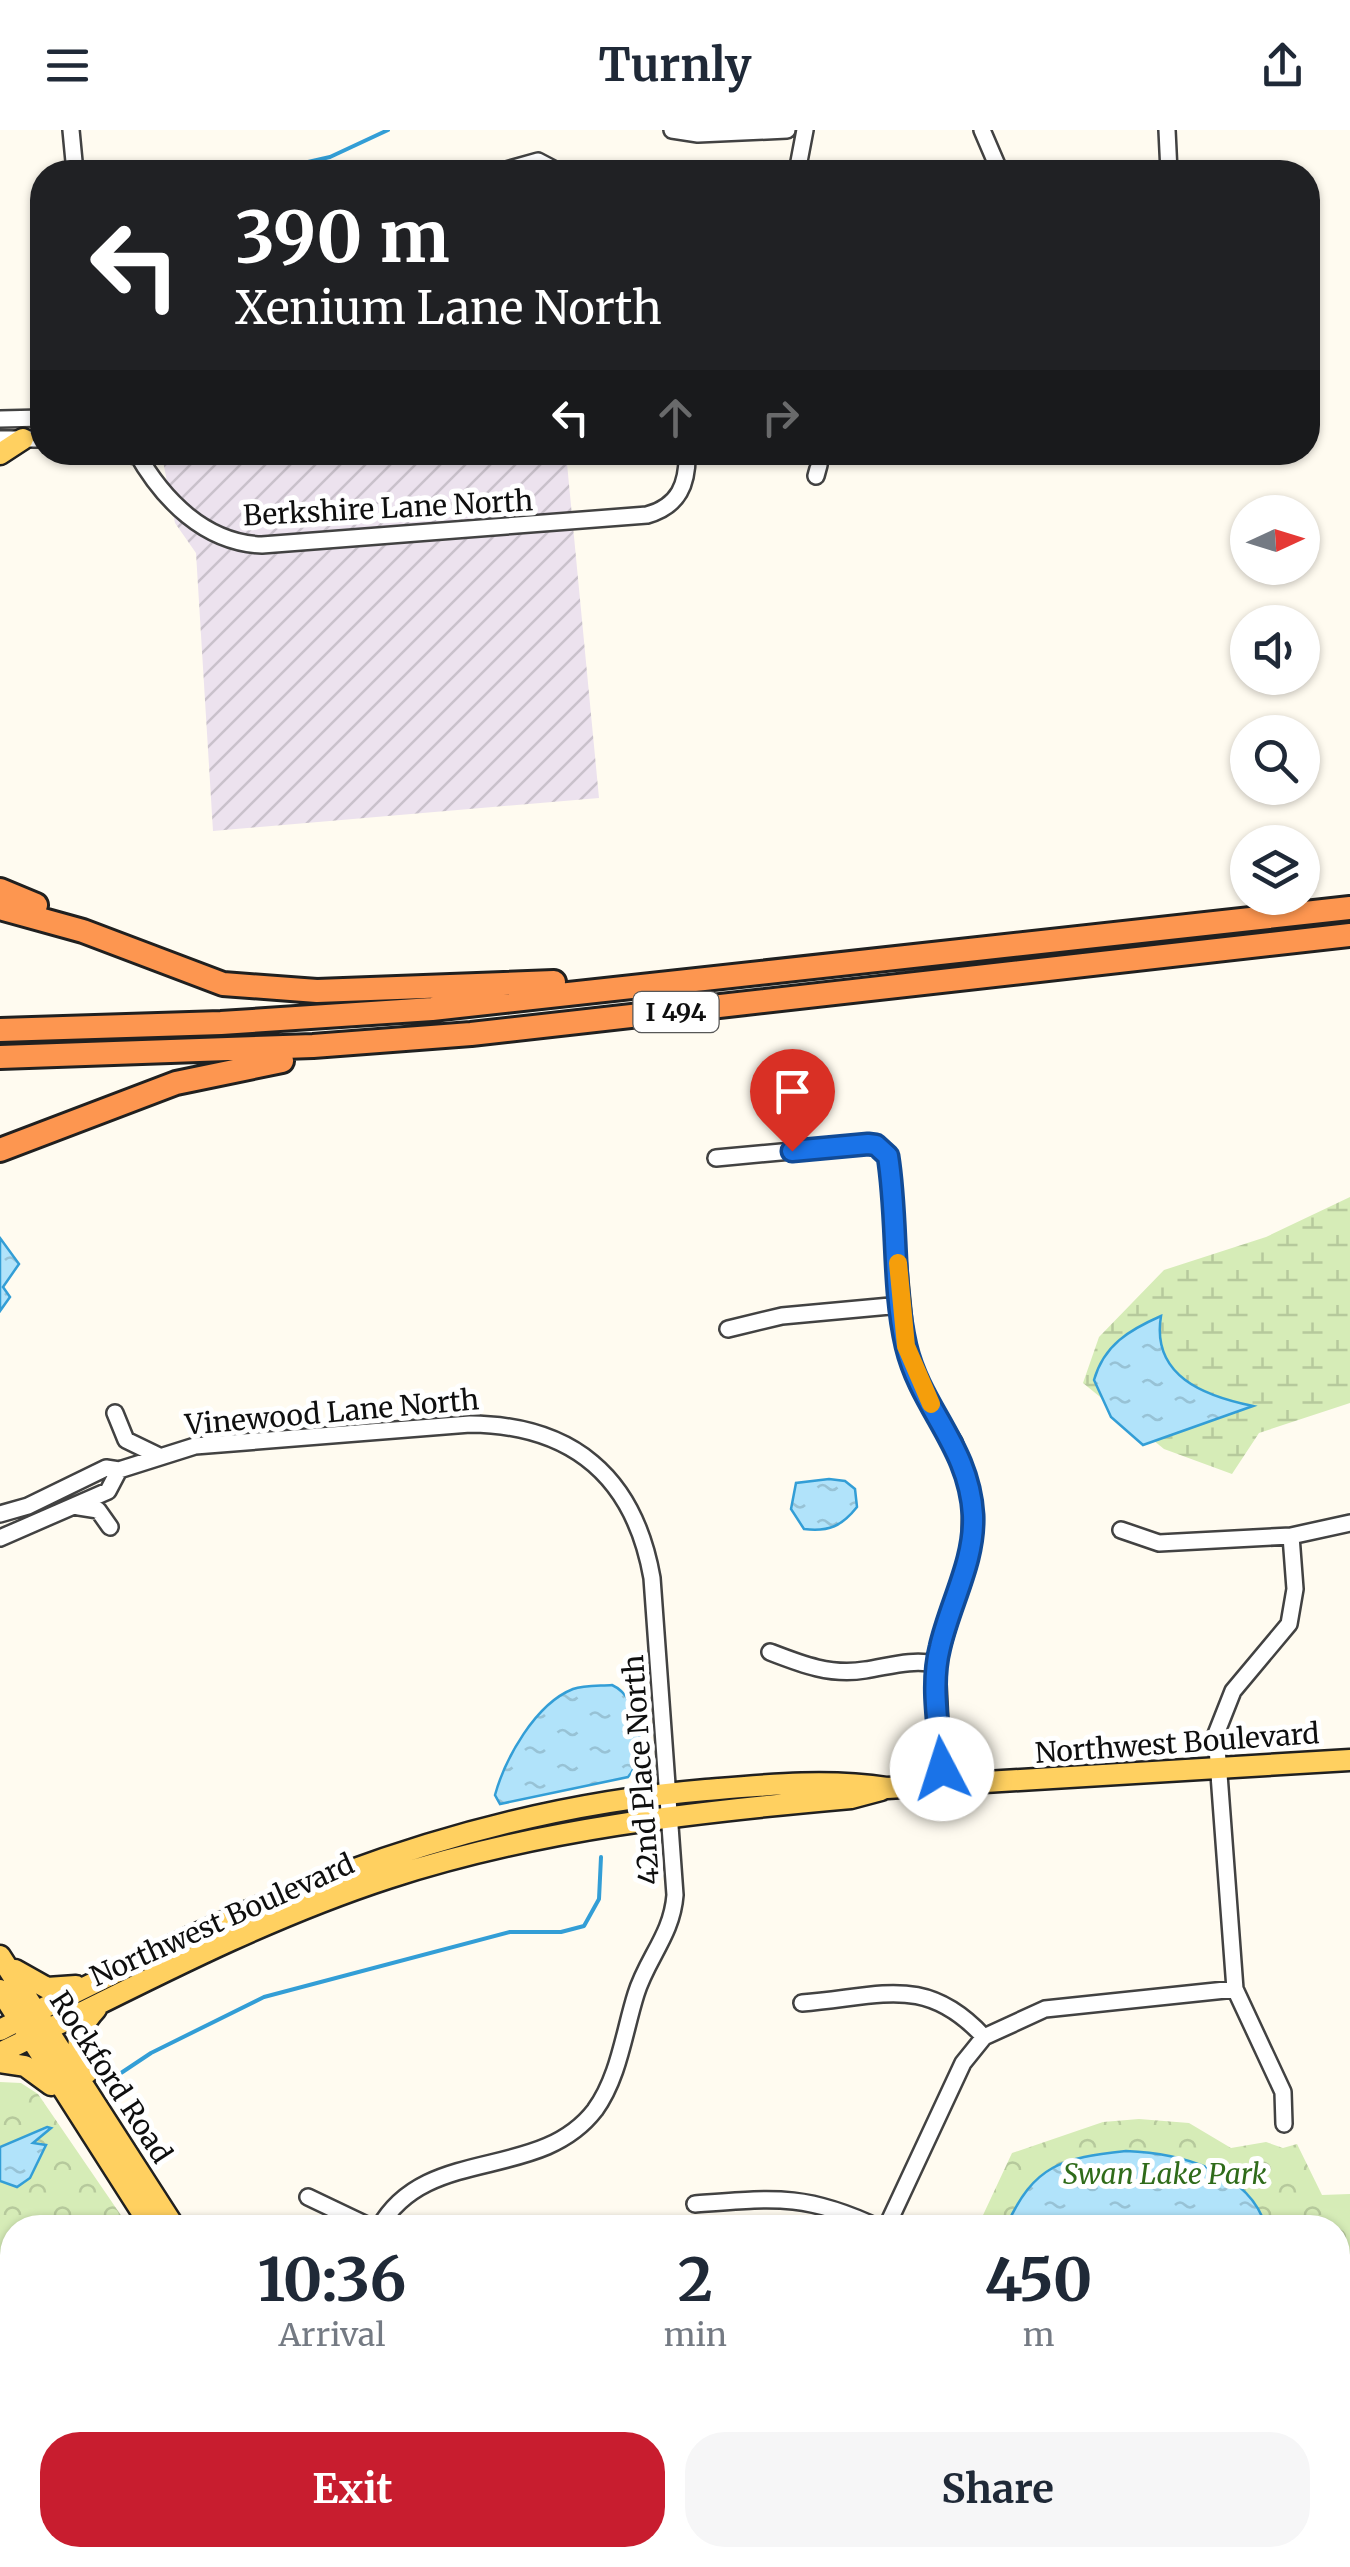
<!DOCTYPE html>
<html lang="en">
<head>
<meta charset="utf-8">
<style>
  :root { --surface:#fff; --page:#f6f6f7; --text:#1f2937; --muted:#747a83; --accent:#c81d2f }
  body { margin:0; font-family:Merriweather,serif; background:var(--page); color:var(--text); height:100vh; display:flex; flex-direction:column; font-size:38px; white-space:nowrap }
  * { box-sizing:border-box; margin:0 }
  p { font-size:32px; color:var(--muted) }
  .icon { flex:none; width:55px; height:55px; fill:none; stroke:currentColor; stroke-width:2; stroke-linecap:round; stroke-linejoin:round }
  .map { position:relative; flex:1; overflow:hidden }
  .drawer { position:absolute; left:0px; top:2085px; width:1350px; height:352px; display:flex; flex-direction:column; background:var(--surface); border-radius:40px 40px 0 0; box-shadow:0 2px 8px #0004 }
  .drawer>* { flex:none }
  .hud { position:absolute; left:30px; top:30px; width:1290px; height:305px; border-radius:40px; box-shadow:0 2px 8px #0004; background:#202124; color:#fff; overflow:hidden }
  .needle { width:65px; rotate:86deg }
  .fabs { position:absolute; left:1230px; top:365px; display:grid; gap:20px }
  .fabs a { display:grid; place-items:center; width:90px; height:90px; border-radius:50%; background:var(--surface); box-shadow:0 2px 8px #0004; font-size:50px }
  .pin { position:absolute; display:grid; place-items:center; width:85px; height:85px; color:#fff; margin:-102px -42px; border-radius:50% 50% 50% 0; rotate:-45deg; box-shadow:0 0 10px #0007 }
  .pin .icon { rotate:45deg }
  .me { position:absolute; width:110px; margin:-55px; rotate:355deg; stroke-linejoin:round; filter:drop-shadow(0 0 8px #0008) }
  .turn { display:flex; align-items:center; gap:35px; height:210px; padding:0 40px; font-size:45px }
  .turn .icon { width:130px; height:130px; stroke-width:2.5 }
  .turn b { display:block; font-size:70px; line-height:85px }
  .lanes { display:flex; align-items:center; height:95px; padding:0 40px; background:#0003; justify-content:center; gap:50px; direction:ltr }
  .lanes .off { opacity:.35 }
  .eta { display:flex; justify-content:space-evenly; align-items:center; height:170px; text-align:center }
  .eta b { font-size:60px; font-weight:700; line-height:70px }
  .button { display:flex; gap:20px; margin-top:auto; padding:20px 40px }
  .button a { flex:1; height:115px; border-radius:40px; background:var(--accent); color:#fff; font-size:40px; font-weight:700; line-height:115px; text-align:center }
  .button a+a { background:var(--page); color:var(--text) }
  header { display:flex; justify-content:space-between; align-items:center; height:130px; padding:0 40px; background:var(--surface); font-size:45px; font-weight:700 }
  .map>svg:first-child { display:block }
</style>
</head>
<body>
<header><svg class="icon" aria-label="menu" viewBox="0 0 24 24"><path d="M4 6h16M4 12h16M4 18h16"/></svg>Turnly<svg class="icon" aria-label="share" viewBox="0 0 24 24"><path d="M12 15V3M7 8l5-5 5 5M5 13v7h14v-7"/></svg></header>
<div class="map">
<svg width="1350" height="2437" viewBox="0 0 1350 2437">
  <defs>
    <pattern id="industrial-furrows" width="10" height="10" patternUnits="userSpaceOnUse" patternTransform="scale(2.5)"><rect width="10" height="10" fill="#ece2ee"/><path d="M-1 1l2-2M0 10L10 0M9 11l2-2" fill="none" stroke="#c9c1cb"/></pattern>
    <pattern id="wetland-marsh" width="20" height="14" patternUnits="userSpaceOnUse" patternTransform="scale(2.5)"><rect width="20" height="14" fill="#d6ecb7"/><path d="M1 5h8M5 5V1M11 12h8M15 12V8" fill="none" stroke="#b6c99c"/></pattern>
    <pattern id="park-crowns" width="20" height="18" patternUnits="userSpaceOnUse" patternTransform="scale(2.5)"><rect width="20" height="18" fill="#d6ecb7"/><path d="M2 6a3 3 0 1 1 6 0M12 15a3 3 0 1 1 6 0" fill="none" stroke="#b6c99c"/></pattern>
    <pattern id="water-ripples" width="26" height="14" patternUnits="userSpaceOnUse" patternTransform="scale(2.5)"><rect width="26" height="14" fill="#b1e3fa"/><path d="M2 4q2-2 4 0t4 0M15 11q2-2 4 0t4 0" fill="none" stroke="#97c2d5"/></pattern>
  </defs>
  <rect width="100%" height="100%" fill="#fffbf0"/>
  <path fill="url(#industrial-furrows)" d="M156 323H566L599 668 213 701 196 423 175 393 163 331Z"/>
  <path fill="url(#wetland-marsh)" d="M1350 1067V1273L1259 1303 1232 1344 1164 1319 1083 1253 1099 1207 1164 1140 1266 1107Z"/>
  <path fill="url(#park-crowns)" d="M0 1952 21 1953 38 1964 129 2097 12 2098V2425H340L348 2437H0Z
    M1139 1989 1189 1993 1231 2018 1266 2012 1283 2018 1297 2014 1322 2065 1350 2064V2414L1338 2415V2098H977L1012 2023 1103 1992Z"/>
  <path fill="url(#water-ripples)" stroke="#339ed6" stroke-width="2.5" d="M0 1108 19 1134 3 1157 10 1167 0 1181Z
    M1161 1186C1151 1246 1204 1266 1253 1276L1143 1315 1111 1287 1094 1250C1104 1215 1129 1200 1161 1186Z
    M829 1349 845 1351 855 1359 857 1377C842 1396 829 1402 804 1399L791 1379 796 1353Z
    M612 1555C641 1568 648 1624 628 1647L500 1674 495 1665C505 1629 535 1574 573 1559 584 1555 600 1556 612 1555Z
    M47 1997 51 1998 33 2013 46 2015 30 2048 17 2057 0 2051V2017Z
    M1126 2021C1178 2023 1249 2040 1266 2097H1006C1034 2034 1062 2028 1126 2021Z
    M12 2287V2339L0 2342V2292Z"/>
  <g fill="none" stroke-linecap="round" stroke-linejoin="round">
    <path stroke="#339ed6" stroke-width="4" d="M264 42 330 27 388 0
      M121 1943 151 1923 264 1867 510 1802H561L584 1796 599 1769 601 1727"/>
    <g stroke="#424242" stroke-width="20">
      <path id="minor" d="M71 0 75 42
        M672 0 698 4 787 0
        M982 0 1000 42
        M1167 0 1169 42
        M499 42 538 31 559 42
        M797 42 805 0
        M0 289 42 288
        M0 309H42
        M112 322 138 326
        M136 322C163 370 205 413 262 415L647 385C679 376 688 354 687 322
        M815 322 819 335 816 346
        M716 1028 868 1014 876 1015 888 1026 906 1216 925 1266 954 1312 971 1363 970 1418 937 1534 943 1655
        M728 1199 782 1186 901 1175
        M115 1283 126 1310 157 1325
        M79 1377 98 1380 110 1397
        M0 1384 28 1376 106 1338 119 1340 195 1316 470 1294C572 1295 634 1346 652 1448L675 1765C672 1805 647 1828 636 1864 624 1902 619 1947 595 1980 539 2053 426 2014 379 2098
        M1121 1400 1159 1413 1291 1406 1350 1393
        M0 1408 108 1361 119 1340
        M770 1522C801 1534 831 1546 865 1540 891 1536 910 1529 937 1534
        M802 1873C880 1867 925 1843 984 1907L1045 1879 1235 1859
        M1284 1994 1283 1962 1235 1859 1216 1604 1233 1561 1289 1494 1295 1459 1291 1406
        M308 2067 373 2098
        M695 2074C773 2068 806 2063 879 2098
        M886 2098 963 1933 984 1907
        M526 2425 532 2437
        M938 2425 970 2437"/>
    </g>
    <g stroke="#202020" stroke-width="25">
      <path id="major" d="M0 324 23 309
        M0 1826 175 2098
        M15 1840 47 1858 76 1856
        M0 1860 152 2098
        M0 1900C232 1782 442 1682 706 1660 766 1655 828 1649 887 1658L1350 1630
        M0 1923C127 1861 253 1792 388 1748 539 1699 693 1682 851 1668L881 1660
        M0 1932 25 1936 51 1955
        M88 1942C73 1916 76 1901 96 1879
        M367 2425 375 2437
        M393 2425 401 2437"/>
    </g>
    <g stroke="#202020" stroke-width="28">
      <path id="highway" d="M0 760 36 775
        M0 778 83 801 223 854 317 861 554 852
        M0 900 221 893 432 879 1350 778
        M0 927 313 916 471 904 1350 805
        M0 1020 176 953 282 931"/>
    </g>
    <use href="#minor" stroke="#fff" stroke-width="15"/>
    <use href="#major" stroke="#ffd060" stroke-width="20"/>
    <use href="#highway" stroke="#fd9650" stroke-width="22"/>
  </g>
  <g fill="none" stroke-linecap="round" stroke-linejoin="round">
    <g stroke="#114b97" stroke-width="25">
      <path id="route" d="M792 1021 868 1014 876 1015 888 1026C898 1089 892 1155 906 1216 921 1279 969 1316 973 1385 975 1431 950 1473 940 1517 930 1556 939 1599 942 1639"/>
    </g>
    <use href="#route" stroke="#1a73e8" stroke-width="18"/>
    <path stroke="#f59e0b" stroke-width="18" d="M898 1133 906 1216 931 1274"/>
  </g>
  <g text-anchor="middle" stroke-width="10" stroke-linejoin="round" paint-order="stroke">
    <rect fill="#fff" stroke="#575757" stroke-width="2.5" x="633.5" y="862" width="85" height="40" rx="8"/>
    <g font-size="25" font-weight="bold" fill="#0f0f0f">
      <text x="676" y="891">I 494</text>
    </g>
    <g font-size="28" fill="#0f0f0f" stroke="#fff">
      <text transform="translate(388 378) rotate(-3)" y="10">Berkshire Lane North</text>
      <text transform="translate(332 1282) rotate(-5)" y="10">Vinewood Lane North</text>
      <text transform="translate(1177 1613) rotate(-4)" y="10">Northwest Boulevard</text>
      <text transform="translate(641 1640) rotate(-94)" y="10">42nd Place North</text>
      <text transform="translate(222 1790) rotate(-24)" y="10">Northwest Boulevard</text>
      <text transform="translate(111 1947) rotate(57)" y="10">Rockford Road</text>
    </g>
    <g font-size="28" font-style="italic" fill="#2f6b1a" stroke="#fff">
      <text x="1165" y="2054">Swan Lake Park</text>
    </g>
  </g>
</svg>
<div class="fabs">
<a><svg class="needle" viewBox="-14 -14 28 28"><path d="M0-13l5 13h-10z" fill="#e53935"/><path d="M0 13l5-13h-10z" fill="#747a83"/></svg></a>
<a><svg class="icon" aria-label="sound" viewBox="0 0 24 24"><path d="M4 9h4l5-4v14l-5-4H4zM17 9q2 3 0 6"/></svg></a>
<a><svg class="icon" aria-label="search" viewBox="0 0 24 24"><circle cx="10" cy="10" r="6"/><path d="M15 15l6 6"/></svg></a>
<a><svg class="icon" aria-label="layers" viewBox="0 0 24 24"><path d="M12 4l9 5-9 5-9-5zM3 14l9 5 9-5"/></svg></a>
</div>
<div class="pin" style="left:792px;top:1021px;background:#d93025"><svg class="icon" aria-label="arrive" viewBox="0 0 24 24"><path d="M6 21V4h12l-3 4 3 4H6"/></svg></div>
<svg class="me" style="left:942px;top:1639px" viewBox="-20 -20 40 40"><circle r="19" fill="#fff"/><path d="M0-13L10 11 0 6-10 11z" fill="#1a73e8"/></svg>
<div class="hud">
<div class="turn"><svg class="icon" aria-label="left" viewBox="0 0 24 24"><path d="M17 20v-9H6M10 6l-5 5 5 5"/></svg><div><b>390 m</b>Xenium Lane North</div></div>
<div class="lanes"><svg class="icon" aria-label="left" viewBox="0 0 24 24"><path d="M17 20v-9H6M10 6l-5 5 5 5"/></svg><svg class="icon off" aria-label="ahead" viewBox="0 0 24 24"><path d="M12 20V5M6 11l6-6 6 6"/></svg><svg class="icon off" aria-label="right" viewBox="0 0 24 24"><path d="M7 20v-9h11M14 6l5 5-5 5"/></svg></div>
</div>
<section class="drawer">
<div class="eta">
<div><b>10:36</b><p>Arrival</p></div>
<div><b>2</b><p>min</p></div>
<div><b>450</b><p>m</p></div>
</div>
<div class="button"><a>Exit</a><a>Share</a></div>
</section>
</div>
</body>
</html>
